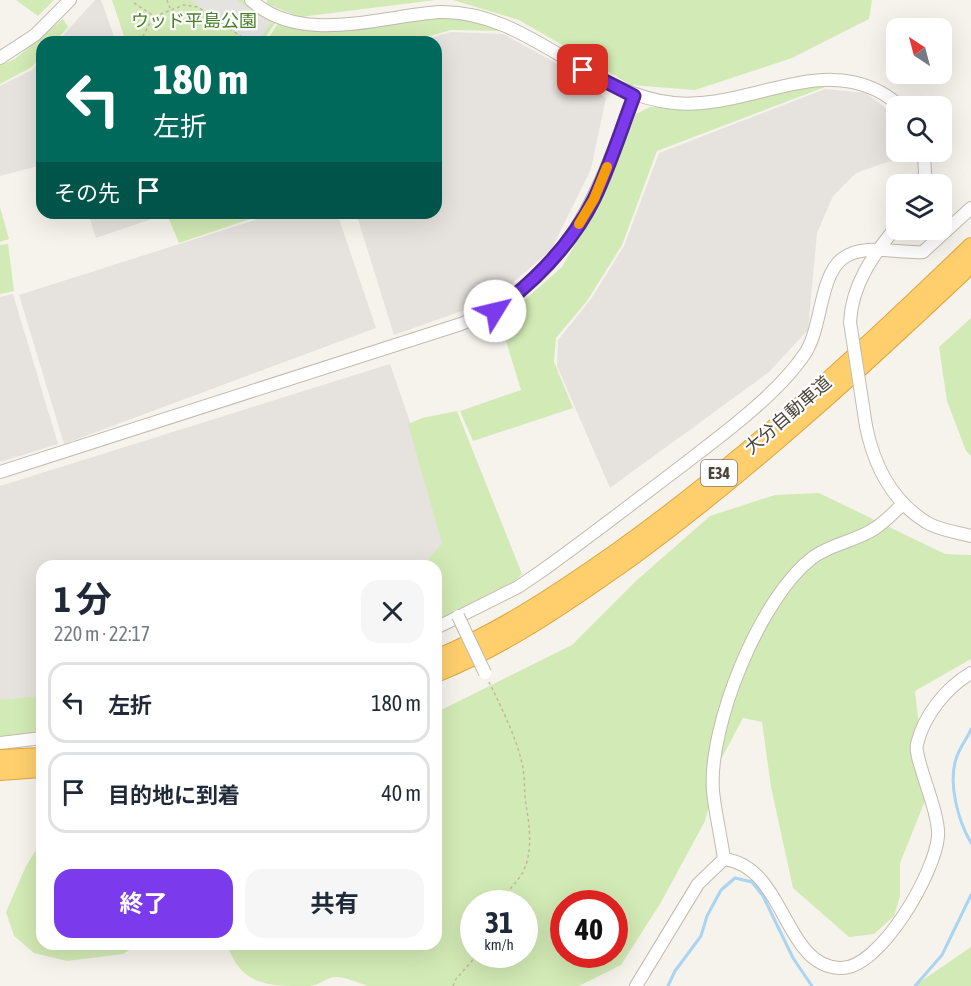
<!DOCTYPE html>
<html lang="ja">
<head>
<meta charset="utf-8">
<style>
  :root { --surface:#fff; --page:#f6f6f7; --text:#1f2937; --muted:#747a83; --line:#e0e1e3; --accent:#7c3aed }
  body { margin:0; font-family:"Asap Condensed","Noto Sans JP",sans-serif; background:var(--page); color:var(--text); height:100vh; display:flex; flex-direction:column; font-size:22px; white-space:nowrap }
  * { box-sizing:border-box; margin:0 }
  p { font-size:20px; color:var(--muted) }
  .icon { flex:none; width:33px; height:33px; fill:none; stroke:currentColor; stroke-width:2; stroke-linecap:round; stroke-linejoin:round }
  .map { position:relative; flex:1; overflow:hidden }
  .side { position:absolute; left:36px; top:560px; width:406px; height:390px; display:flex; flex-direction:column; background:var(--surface); border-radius:18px; box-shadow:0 6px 24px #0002 }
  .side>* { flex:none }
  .top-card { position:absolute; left:36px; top:36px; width:406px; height:183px; border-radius:18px; box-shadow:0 6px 24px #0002; background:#00695c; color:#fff; overflow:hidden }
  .needle { width:39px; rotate:324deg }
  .tools { position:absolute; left:886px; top:18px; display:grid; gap:12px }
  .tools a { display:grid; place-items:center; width:66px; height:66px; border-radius:12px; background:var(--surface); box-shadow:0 6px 24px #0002; font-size:30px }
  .speed { position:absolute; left:460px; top:890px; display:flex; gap:12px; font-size:30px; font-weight:700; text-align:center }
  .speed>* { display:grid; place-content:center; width:78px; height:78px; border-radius:50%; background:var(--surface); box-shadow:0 6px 24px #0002; line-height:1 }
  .speed small { font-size:15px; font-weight:400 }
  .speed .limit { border:9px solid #d22; background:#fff; color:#111 }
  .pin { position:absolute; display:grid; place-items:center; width:51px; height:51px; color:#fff; margin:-26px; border-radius:12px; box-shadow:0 3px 9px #0006 }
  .me { position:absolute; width:66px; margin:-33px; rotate:54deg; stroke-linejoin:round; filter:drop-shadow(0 0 4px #0008) }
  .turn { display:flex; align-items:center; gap:21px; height:126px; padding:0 18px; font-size:27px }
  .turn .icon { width:78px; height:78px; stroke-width:2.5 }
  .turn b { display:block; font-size:42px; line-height:51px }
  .then { display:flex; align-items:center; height:57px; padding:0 18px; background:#0003; gap:12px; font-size:22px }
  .round { display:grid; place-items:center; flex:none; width:63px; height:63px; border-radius:18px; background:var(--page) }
  .headline { display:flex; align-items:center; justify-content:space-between; height:102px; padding:0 18px }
  h1 { font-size:36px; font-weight:700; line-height:45px }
  .primary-button { display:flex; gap:12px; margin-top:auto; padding:12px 18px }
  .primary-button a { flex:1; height:69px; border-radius:18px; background:var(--accent); color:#fff; font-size:24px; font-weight:700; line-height:69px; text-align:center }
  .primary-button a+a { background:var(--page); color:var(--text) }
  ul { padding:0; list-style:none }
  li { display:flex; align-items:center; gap:18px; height:81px; margin:0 12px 9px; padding:0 6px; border:3px solid var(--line); border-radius:18px }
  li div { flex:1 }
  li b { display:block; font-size:22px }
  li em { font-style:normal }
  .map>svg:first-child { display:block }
</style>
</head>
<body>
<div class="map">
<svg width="971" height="986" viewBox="0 0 971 986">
  <rect width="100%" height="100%" fill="#f6f3ec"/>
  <path fill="#e6e2dd" d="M95 0H101L116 42H57Z
    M451 32 503 34 549 59 606 98 591 169 551 250 493 300 394 335 356 213H436V42H415Z
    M42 58V165L0 176V86L32 70Z
    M825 89 866 93 894 114 897 117V152H911L910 154 856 173 833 196 817 233 808 330 769 372 610 488 557 366 558 340 591 299 624 246 659 153Z
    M88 213H169L96 238Z
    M277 213H337L376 328 64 444 19 295Z
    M13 294 58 444 0 462V297Z
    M390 364 456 555 436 566H42V703L0 708V486Z"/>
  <path fill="#d2eab5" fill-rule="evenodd" d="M16 0H54L38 16Z
    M112 0H249L276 22 262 42H126Z
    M267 0H435L300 17 267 4Z
    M453 0H872L869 19 792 58 695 90 631 85 519 20Z
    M452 14 504 31 451 30 409 42H266L280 20 304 27Z
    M63 19 68 27 55 42H42V56L32 67 0 84V65L15 59Z
    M822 85 825 87 657 151 622 245 587 301 556 338 554 362 573 408 473 441 460 411 521 390 499 318 520 304 562 267 596 208 636 114 650 107 683 108 744 101Z
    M0 207 9 239 0 242Z
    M187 213H268L179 243 169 219Z
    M8 244 14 291 0 294V245Z
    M971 318V456L966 451 947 401 939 347Z
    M457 411 522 574 515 581 437 624 436 566 424 565 442 543 408 424 422 418Z
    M819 493 945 554 971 555V659L915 691 927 796 900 863V896L894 916 874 934 849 937 793 888 771 787 762 722 743 718 720 761 705 821 660 904 621 965 579 986H368C358 983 346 977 336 977 328 977 319 985 310 986 267 986 241 986 227 944H436L437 712 572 645 637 580 710 516 775 495ZM474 903H525V954H474ZM564 903H615V954H564Z
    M42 696V734L0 737V700Z
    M42 840V944H139L123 954 67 961 34 953 14 936 6 912 26 866Z
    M971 947V986H914Z"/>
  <path fill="#e5e3e0" d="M190 0H237L271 23 258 42H251Z"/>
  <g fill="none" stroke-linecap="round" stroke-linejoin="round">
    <path stroke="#a9d4f2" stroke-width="3" d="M971 729C967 739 959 748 956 759 948 784 958 820 971 843
      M668 986 675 971 701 936 707 916 721 890 735 878 752 882 763 896 793 958 812 986
      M915 986 942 955 971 895"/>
    <g stroke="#c2bbae" stroke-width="14">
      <path id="minor" d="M251 0C301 46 380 16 440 12 527 10 589 95 674 103 751 111 832 45 900 106
        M0 58 35 35 70 0
        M920 184 925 175 924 152
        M850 322C852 284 873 255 897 226
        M866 426C874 466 891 500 926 522 938 530 957 532 971 536
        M0 472 461 324C568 283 597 195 634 96
        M436 628 518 587 543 570C589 537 634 502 679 468 719 437 775 397 804 355 822 330 819 277 842 259 863 242 899 254 923 252L971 208
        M0 743 42 738
        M724 859C721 836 715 813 713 791 708 726 760 598 812 558 830 544 856 541 874 529 884 523 893 513 902 505
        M636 986 698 884 724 859C786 867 783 966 840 968 880 970 936 871 938 836 940 812 913 757 917 744 924 715 946 688 971 673"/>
    </g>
    <g stroke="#e0a43c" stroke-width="18">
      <path id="highway" d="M436 658C501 631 559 592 616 552 744 461 858 355 971 246
        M436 674C507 645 569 602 631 558 752 469 862 368 971 265
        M0 758 42 756
        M0 772 42 769"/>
    </g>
    <path stroke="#c4b79f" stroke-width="1.5" stroke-dasharray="3 3" stroke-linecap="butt" d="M167 0 170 8
      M134 3 154 16
      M140 42 153 17 184 5 198 7 249 42
      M489 682C502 709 517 738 523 768 525 780 524 793 526 805 529 822 532 844 527 861 522 882 507 887 501 903
      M453 986 456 979 478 954"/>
    <use href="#minor" stroke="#fff" stroke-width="12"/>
    <use href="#highway" stroke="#ffcf6e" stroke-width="16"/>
    <g stroke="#c2bbae" stroke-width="14" stroke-linecap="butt">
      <path id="minor-bridge" d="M850 322 866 426
        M458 616 485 673"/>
    </g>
    <use href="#minor-bridge" stroke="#fff" stroke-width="12"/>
  </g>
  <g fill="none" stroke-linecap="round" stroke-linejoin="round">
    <g stroke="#51269a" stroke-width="15">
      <path id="route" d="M495 311C535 281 572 244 594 199 610 166 621 130 634 96L583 70"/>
    </g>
    <use href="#route" stroke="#7c3aed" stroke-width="10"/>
    <path stroke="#f59e0b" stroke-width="10" d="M579 224 594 199 607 167"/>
  </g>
  <g text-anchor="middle" stroke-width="4.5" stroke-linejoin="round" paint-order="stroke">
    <rect fill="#fff" stroke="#817c74" stroke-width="1.5" x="701" y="460" width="36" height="26" rx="4.5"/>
    <g font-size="16" font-weight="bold" fill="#4b4439">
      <text x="719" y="479">E34</text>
    </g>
    <g font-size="18" fill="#4a7f2a" stroke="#fff">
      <text x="194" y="27">ウッド平島公園</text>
    </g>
    <g font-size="18" fill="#4b4439" stroke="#fff">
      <text transform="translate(788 415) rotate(-41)" y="6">大分自動車道</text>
    </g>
  </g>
</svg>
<div class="tools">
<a><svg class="needle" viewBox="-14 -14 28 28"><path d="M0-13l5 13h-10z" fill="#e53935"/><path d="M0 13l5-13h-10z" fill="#747a83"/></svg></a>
<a><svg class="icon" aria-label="search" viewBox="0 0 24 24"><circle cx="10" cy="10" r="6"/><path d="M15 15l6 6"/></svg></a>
<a><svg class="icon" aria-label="layers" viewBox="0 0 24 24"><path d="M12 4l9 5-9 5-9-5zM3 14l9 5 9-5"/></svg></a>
</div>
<div class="speed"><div>31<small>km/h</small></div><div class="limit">40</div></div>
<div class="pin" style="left:583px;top:70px;background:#d93025"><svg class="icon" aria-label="arrive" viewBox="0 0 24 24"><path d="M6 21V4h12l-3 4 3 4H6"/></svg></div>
<svg class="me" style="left:495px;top:311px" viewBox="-20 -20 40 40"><circle r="19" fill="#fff"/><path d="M0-13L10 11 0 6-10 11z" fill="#7c3aed"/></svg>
<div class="top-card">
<div class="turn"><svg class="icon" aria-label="left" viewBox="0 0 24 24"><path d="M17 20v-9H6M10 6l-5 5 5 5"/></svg><div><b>180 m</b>左折</div></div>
<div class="then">その先<svg class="icon" aria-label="arrive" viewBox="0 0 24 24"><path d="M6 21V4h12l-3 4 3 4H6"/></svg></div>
</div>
<section class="side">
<div class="headline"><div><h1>1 分</h1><p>220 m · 22:17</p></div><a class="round"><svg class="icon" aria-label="close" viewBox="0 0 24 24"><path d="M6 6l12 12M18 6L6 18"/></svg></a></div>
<ul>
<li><svg class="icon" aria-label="left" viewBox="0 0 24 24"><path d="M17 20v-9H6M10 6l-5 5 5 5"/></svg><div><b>左折</b></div><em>180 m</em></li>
<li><svg class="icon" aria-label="arrive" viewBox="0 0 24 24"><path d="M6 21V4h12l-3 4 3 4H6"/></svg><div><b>目的地に到着</b></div><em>40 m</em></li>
</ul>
<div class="primary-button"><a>終了</a><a>共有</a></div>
</section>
</div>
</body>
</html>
